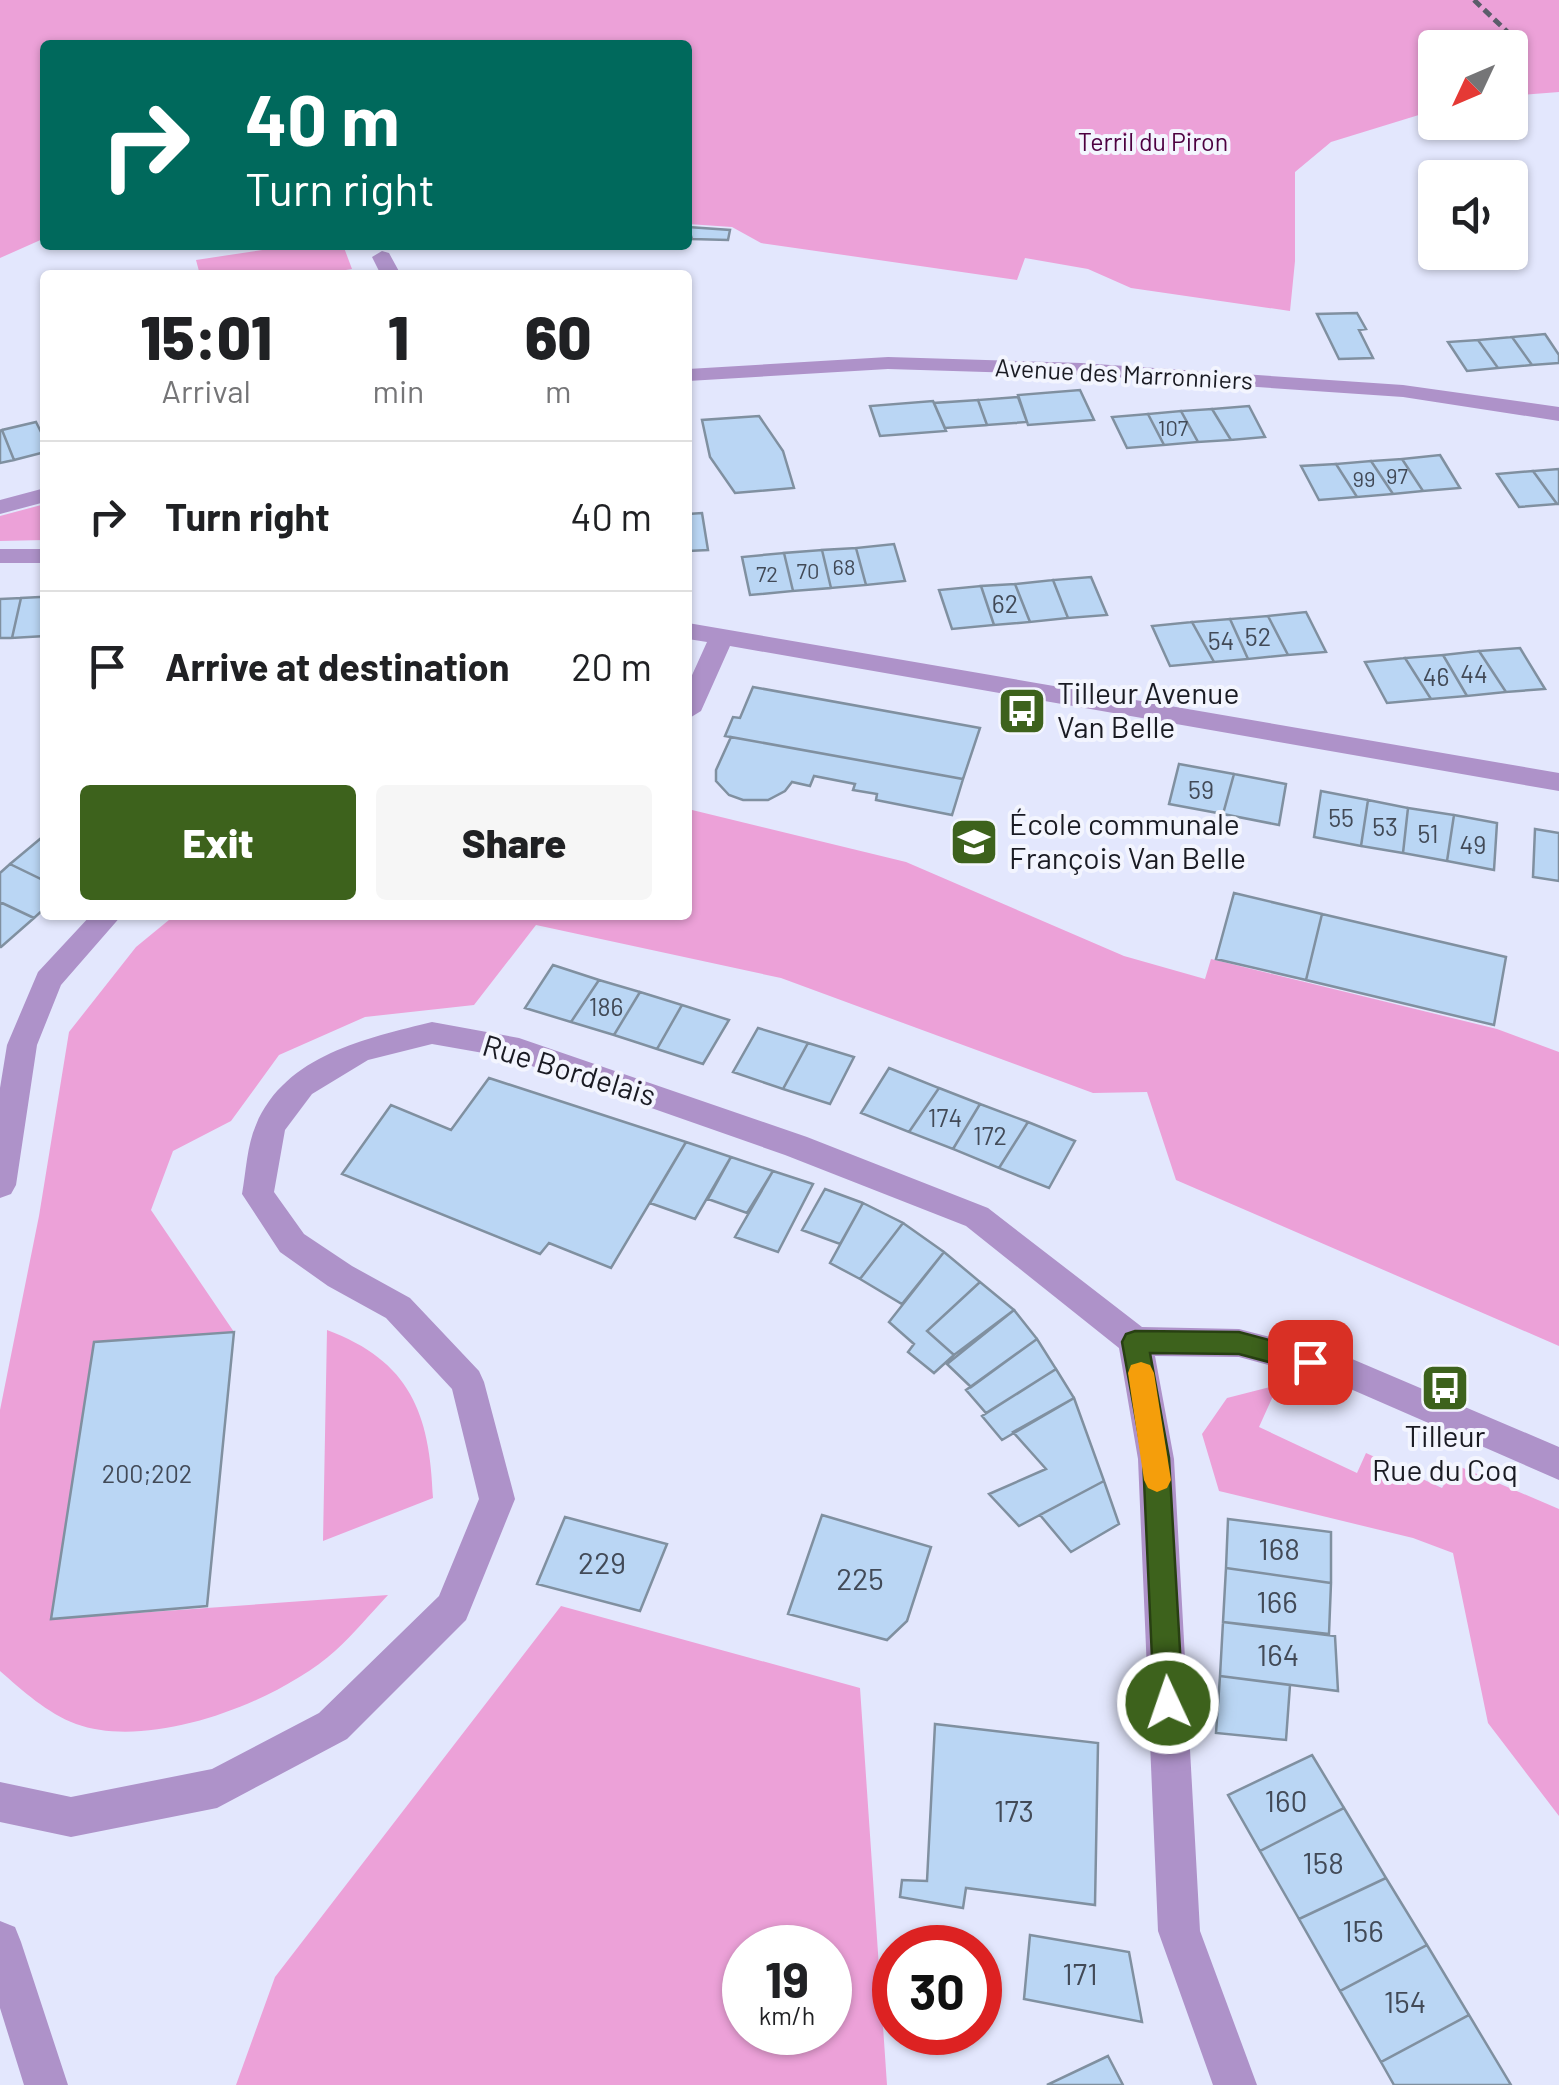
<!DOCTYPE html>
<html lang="en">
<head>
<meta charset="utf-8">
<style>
  :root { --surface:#fff; --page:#f6f6f6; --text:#202124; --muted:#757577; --line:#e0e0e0; --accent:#3d621c }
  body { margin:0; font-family:Barlow,sans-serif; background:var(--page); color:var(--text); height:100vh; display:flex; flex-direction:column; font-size:38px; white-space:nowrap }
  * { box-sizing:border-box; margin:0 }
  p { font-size:32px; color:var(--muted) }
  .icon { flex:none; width:55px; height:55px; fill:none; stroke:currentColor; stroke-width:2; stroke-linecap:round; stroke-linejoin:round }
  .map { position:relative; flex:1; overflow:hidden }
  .panel { position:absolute; left:40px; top:270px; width:652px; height:650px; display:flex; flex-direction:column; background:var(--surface); border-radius:10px; box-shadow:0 2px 8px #0004 }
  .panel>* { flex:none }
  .hud { position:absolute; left:40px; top:40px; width:652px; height:210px; border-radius:10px; box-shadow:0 2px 8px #0004; background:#00695c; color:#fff; overflow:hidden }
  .needle { width:65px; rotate:226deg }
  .controls { position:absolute; left:1418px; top:30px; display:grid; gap:20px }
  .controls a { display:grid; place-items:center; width:110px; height:110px; border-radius:10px; background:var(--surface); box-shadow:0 2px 8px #0004; font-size:50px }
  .speed { position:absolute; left:722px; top:1925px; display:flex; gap:20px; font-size:50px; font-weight:700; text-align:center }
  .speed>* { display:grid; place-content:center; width:130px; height:130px; border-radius:50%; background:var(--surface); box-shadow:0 2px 8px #0004; line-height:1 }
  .speed small { font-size:25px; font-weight:400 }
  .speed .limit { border:15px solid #d22; background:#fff; color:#111 }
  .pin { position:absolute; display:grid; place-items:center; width:85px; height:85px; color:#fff; margin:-42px; border-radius:20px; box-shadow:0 5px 15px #0006 }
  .me { position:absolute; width:110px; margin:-55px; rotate:357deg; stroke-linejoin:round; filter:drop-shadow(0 0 8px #0008) }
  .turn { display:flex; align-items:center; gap:35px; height:210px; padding:0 40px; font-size:45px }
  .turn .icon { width:130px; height:130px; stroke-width:2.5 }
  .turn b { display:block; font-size:70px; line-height:85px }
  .eta { display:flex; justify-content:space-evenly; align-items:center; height:170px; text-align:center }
  .eta b { font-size:60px; font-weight:800; line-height:70px }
  .primary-button { display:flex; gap:20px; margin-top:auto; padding:20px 40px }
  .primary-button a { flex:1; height:115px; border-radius:10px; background:var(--accent); color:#fff; font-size:40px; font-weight:800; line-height:115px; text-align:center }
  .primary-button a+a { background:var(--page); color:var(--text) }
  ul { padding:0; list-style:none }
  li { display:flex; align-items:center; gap:30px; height:150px; padding:0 40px; border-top:2px solid var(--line) }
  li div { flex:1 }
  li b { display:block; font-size:38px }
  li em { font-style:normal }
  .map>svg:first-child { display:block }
</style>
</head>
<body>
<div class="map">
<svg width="1559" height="2085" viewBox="0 0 1559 2085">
  <rect width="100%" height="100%" fill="#e3e7fd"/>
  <path fill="#eca1d8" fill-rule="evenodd" d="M0 0H1559V92L1510 96V48H1435V110L1331 142 1295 172V261L1290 311 1131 288 1088 269 1025 258 1017 280 761 243 732 227 688 224V45H45V238L0 258Z
    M295 245H343L352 269 315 275H200L196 260Z
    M45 504V540L0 541V516Z
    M688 809 906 862 1124 956 1205 979 1211 959 1497 1029 1559 1052V1346L1176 1180 1147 1092 1093 1093 781 978 536 925 474 1005 365 1017 279 1055 231 1121 173 1151 151 1210 234 1332 94 1343 52 1619 388 1595C370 1614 354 1634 335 1651 278 1702 151 1751 76 1724 47 1713 23 1691 0 1671V1410L39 1216 69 1032 136 947 175 915H688Z
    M327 1330C410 1361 430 1413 433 1498L323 1541Z
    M1278 1385 1259 1427 1357 1473 1366 1453 1442 1488 1456 1465 1559 1509V1816L1488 1723 1453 1553 1413 1538 1219 1491 1202 1434 1227 1398Z
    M561 1606 860 1688 887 2085H236L275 1977ZM745 1948H830V2032H745Z"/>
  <path fill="#bad6f4" stroke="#8090a0" stroke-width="2.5" d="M688 227 730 230 728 240 692 239Z
    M1357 313 1366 329 1359 330 1373 358 1339 359 1317 314Z
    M1545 334 1559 355V363L1532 365 1512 337Z
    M1512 337 1532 365 1498 368 1478 340Z
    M1478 340 1498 368 1467 371 1448 342Z
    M1080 390 1094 420 1028 425 1018 395Z
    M1018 397 1027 422 987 425 978 400Z
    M978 400 987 425 945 428 934 403Z
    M933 401 946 431 880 436 870 406Z
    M1249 406 1265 437 1231 440 1212 409Z
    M1212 409 1231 440 1198 442 1181 411Z
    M1181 411 1198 442 1164 445 1148 414Z
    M1148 414 1164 445 1127 448 1112 417Z
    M759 416 783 451 794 488 735 493 710 457 702 420Z
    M36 422 45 440V452L14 460 2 430Z
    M2 430 14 460 0 463V431Z
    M1440 455 1460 488 1423 491 1402 459Z
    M1402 459 1423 491 1393 494 1371 461Z
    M1371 461 1393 494 1357 497 1336 464Z
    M1336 464 1357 497 1319 500 1301 466Z
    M1559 469V504H1557L1533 471Z
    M1533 471 1557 504 1519 507 1497 474Z
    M702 513 708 550 688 551V514Z
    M894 544 905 581 866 585 856 548Z
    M856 548 866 585 831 588 822 550Z
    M822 550 831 588 793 591 784 553Z
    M784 553 793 591 750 595 742 557Z
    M1091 577 1107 615 1068 618 1053 580Z
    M1053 580 1068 618 1030 622 1015 584Z
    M1015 584 1030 622 994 625 981 586Z
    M981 586 994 625 952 629 939 590Z
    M40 597H45V636L12 638 21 598Z
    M21 598 12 638H0V599Z
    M1306 612 1326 652 1288 655 1268 616Z
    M1268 616 1288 655 1248 659 1230 619Z
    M1230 619 1248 659 1214 662 1192 622Z
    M1192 622 1214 662 1170 666 1152 626Z
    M1520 648 1545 689 1506 692 1479 651Z
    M1479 651 1506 692 1467 696 1443 655Z
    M1443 655 1467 696 1431 699 1405 658Z
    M1405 658 1431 699 1387 703 1365 662Z
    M753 687 980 728 963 779 725 736 733 717 740 718Z
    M731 737 963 779 952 815 876 800 877 794 853 790 855 784 814 776 810 786 792 782 785 791 768 800H743L729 795 716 781V770Z
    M1179 764 1234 774 1223 814 1169 804Z
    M1234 774 1286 784 1279 825 1223 814Z
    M1321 791 1368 800 1361 846 1314 837Z
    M1368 800 1408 808 1403 853 1361 846Z
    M1408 808 1454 815 1447 861 1403 853Z
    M1454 815 1497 823 1494 870 1447 861Z
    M1535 829 1559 833V881L1533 877Z
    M40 839 45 841V881L10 864Z
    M10 864 45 881V908L34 918 0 902V873Z
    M1234 893 1322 914 1306 980 1216 959Z
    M0 902 34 918 1 947H0Z
    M1322 914 1506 957 1494 1025 1306 980Z
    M553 965 599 980 571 1022 525 1008Z
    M599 980 640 992 614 1035 571 1022Z
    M640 992 682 1005 657 1049 614 1035Z
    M682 1005 729 1020 703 1064 657 1049Z
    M758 1028 808 1043 783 1089 733 1072Z
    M808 1043 854 1057 830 1104 783 1089Z
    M889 1068 939 1088 909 1132 861 1113Z
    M489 1078 686 1142 611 1268 549 1243 540 1254 342 1174 391 1105 451 1130Z
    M939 1088 980 1104 953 1149 909 1132Z
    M980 1104 1028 1122 999 1168 953 1149Z
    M1028 1122 1075 1141 1049 1188 999 1168Z
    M686 1142 731 1157 695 1219 650 1203Z
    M731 1157 773 1171 747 1213 708 1199Z
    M773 1171 813 1184 778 1252 735 1237Z
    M825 1189 863 1203 840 1244 802 1230Z
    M863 1203 903 1223 860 1279 830 1263Z
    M903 1223 944 1252 902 1304 860 1279Z
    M944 1252 980 1282 927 1331 954 1355 934 1373 908 1352 914 1344 889 1322Z
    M980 1282 1014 1310 954 1355 927 1331Z
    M1014 1310 1037 1339 971 1387 947 1364Z
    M234 1332 207 1606 51 1619 94 1342Z
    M1037 1339 1056 1369 986 1413 966 1390Z
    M1056 1369 1074 1398 1002 1440 982 1416Z
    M1074 1398 1104 1481 1019 1526 989 1494 1046 1469 1013 1432Z
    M1104 1481 1119 1524 1071 1552 1040 1515Z
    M822 1515 931 1547 907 1621 887 1640 788 1614Z
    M565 1517 667 1544 640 1611 537 1584Z
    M1228 1519 1331 1532V1583L1226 1568Z
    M1226 1568 1331 1583 1329 1634 1223 1622Z
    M1223 1622 1335 1636 1338 1691 1220 1676Z
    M1220 1676 1290 1685 1286 1740 1216 1733Z
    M935 1724 1098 1743 1095 1905 966 1888 963 1908 900 1897 902 1880 927 1881Z
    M1312 1755 1344 1808 1260 1851 1228 1795Z
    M1344 1808 1386 1878 1299 1919 1260 1851Z
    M1386 1878 1427 1945 1340 1991 1299 1919Z
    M1030 1935 1129 1952 1142 2022 1024 1999Z
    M1427 1945 1469 2015 1381 2062 1340 1991Z
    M1469 2015 1511 2085H1394L1381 2062Z
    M1108 2056 1123 2085H1047Z"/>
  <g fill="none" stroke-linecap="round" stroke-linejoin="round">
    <path fill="#ae92c9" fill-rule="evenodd" d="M382 251 389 253 401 275H381L372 257Z
      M888 357 1081 363 1403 385 1559 407V421L1403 397 1081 375 888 369 688 381V369Z
      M45 488V502L0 514V500Z
      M0 549H45V563H0Z
      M688 623 1559 773V791L730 646 701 711 688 719V684L707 642 688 639Z
      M91 915H122L61 985 37 1045 16 1185 11 1194 0 1198V1088L7 1045 38 972Z
      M432 1022 519 1038 807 1137 988 1208 1142 1327 1239 1329 1345 1356 1559 1447V1480L1339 1384 1239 1357 1155 1356 1174 1459 1200 1931 1257 2085H1213L1158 1931 1138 1459 1119 1348 966 1226 785 1155 506 1057 432 1044 368 1060 312 1094 285 1130 274 1192 304 1234 352 1266 410 1298 479 1371 484 1382 515 1499 466 1620 347 1739 217 1808 71 1837 0 1822V1782L71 1797 212 1769 319 1713 439 1596 479 1499 452 1389 386 1318 328 1286 280 1252 242 1194C246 1172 247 1145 256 1125 285 1055 367 1038 432 1022Z
      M0 1921 15 1927 21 1942 68 2085H24L0 2008Z"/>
    <path stroke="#5b5d6a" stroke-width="5" stroke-dasharray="9 5" stroke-linecap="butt" d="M1474 0 1518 42"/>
  </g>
  <path fill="#3d621c" stroke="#284012" stroke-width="2.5" d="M1135 1331 1239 1332 1310 1351 1319 1354 1322 1362 1319 1370 1310 1373 1239 1354 1150 1353 1169 1458 1183 1703 1179 1713 1168 1717 1158 1713 1154 1703 1143 1458 1122 1342 1126 1334Z"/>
  <path fill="#f59e0b" d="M1141 1362 1150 1365 1154 1373 1171 1480 1167 1488 1157 1492 1148 1488 1144 1480 1128 1373 1131 1365Z"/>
  <defs>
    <g id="bus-square" transform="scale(2.5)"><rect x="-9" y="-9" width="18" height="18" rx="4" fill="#3d621c" stroke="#f3f5fe"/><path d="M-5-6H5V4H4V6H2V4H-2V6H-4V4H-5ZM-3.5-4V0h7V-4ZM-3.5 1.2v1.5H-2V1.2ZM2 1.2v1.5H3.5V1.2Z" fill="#fff"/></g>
    <g id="school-square" transform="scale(2.5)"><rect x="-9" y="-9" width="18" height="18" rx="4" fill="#3d621c" stroke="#f3f5fe"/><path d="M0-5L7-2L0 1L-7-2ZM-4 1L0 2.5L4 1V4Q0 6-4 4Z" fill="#fff"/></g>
  </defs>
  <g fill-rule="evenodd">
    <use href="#bus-square" x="1022" y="711"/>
    <use href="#school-square" x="974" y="842"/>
    <use href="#bus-square" x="1445" y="1388"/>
  </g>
  <g text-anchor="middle" stroke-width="8" stroke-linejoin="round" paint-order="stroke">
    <g font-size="22" fill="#424a57">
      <text x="1173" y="436">107</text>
      <text x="1397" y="484">97</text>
      <text x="1364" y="487">99</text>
      <text x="844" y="575">68</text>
      <text x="808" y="579">70</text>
      <text x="767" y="582">72</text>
    </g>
    <g font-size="25" fill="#4d0041" stroke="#f3f5fe">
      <text x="1153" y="151">Terril du Piron</text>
    </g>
    <g font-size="25" fill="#1a1b23" stroke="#f3f5fe">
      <text transform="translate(1124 374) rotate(3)" y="9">Avenue des Marronniers</text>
    </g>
    <g font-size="25" fill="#424a57">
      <text x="1005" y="613">62</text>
      <text x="1258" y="646">52</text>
      <text x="1221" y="650">54</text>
      <text x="1474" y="683">44</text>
      <text x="1436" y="686">46</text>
      <text x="1201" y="799">59</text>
      <text x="1341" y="827">55</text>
      <text x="1385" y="836">53</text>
      <text x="1428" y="843">51</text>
      <text x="1473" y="854">49</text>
      <text x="606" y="1016">186</text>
      <text x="945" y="1127">174</text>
      <text x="990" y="1145">172</text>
      <text x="147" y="1483">200;202</text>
    </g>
    <g font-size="30" fill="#1a1b23" stroke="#f3f5fe" text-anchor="start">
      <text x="1057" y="704">Tilleur Avenue<tspan x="1057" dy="34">Van Belle</tspan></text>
      <text x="1009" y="835">École communale<tspan x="1009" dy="34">François Van Belle</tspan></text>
      <text x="1445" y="1447" text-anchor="middle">Tilleur<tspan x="1445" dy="34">Rue du Coq</tspan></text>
    </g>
    <g font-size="30" fill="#1a1b23" stroke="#f3f5fe">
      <text transform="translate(569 1071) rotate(17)" y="10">Rue Bordelais</text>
    </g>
    <g font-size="30" fill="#424a57">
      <text x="1279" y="1560">168</text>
      <text x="602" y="1574">229</text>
      <text x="860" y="1590">225</text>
      <text x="1277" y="1613">166</text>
      <text x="1278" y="1666">164</text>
      <text x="1286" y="1812">160</text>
      <text x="1014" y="1822">173</text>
      <text x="1323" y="1874">158</text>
      <text x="1363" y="1942">156</text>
      <text x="1080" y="1985">171</text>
      <text x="1405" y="2013">154</text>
    </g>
  </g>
</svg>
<div class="controls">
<a><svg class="needle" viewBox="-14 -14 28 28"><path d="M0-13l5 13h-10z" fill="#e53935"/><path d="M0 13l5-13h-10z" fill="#757577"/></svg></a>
<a><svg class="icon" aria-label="sound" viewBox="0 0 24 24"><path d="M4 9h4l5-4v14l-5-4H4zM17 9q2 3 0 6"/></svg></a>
</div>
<div class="speed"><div>19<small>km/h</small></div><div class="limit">30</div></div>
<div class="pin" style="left:1310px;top:1362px;background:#d93025"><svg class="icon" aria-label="arrive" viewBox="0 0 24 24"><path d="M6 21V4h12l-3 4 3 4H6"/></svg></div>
<svg class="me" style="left:1168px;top:1703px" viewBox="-20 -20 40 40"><circle r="17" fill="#3d621c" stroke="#fff" stroke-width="3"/><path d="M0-11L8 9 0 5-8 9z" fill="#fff"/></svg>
<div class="hud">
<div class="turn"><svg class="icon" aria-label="right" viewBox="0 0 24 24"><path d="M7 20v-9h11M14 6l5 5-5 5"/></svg><div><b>40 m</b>Turn right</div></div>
</div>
<section class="panel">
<div class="eta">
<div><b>15:01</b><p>Arrival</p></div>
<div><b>1</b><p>min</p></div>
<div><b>60</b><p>m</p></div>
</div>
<ul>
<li><svg class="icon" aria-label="right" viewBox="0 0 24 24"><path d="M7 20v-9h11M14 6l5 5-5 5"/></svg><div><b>Turn right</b></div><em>40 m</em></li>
<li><svg class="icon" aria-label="arrive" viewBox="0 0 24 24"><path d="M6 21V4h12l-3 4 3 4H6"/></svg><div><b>Arrive at destination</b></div><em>20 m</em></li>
</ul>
<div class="primary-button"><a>Exit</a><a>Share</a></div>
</section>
</div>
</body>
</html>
